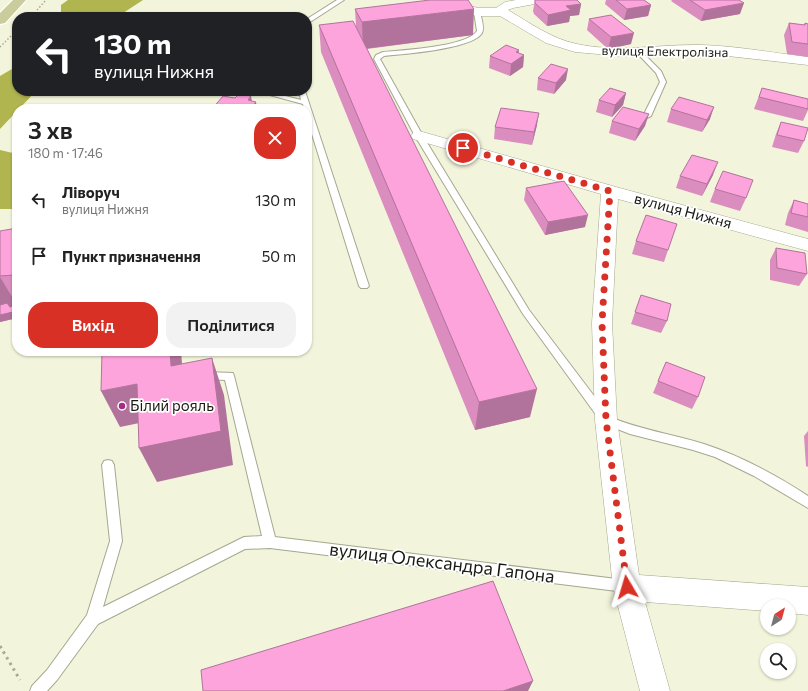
<!DOCTYPE html>
<html lang="uk">
<head>
<meta charset="utf-8">
<style>
  :root { --surface:#fff; --page:#f2f2f2; --text:#222; --muted:#767676; --accent:#d93025 }
  body { margin:0; font-family:Commissioner,sans-serif; background:var(--page); color:var(--text); height:100vh; display:flex; flex-direction:column; font-size:15px; white-space:nowrap }
  * { box-sizing:border-box; margin:0 }
  p { font-size:13px; color:var(--muted) }
  .icon { flex:none; width:22px; height:22px; fill:none; stroke:currentColor; stroke-width:2; stroke-linecap:round; stroke-linejoin:round }
  .map { position:relative; flex:1; overflow:hidden }
  .details { position:absolute; left:12px; top:104px; width:300px; height:252px; display:flex; flex-direction:column; background:var(--surface); border-radius:16px; box-shadow:0 1px 3px #0004 }
  .details>* { flex:none }
  .banner { position:absolute; left:12px; top:12px; width:300px; height:84px; border-radius:16px; box-shadow:0 1px 3px #0004; background:#202124; color:#fff; overflow:hidden }
  .needle { width:26px; rotate:36deg }
  .controls { position:absolute; left:760px; top:599px; display:grid; gap:8px }
  .controls a { display:grid; place-items:center; width:36px; height:36px; border-radius:50%; background:var(--surface); box-shadow:0 1px 3px #0004; font-size:20px }
  .pin { position:absolute; display:grid; place-items:center; width:34px; height:34px; color:#fff; margin:-17px; border:2px solid #fff; border-radius:50%; box-shadow:0 1px 4px #0007 }
  .me { position:absolute; width:44px; margin:-22px; rotate:353deg; stroke-linejoin:round; filter:drop-shadow(0 0 3px #0008) }
  .turn { display:flex; align-items:center; gap:14px; height:84px; padding:0 16px; font-size:18px }
  .turn .icon { width:52px; height:52px; stroke-width:2.5 }
  .turn b { display:block; font-size:28px; line-height:34px }
  .round { display:grid; place-items:center; flex:none; width:42px; height:42px; border-radius:16px; background:var(--page) }
  .summary { display:flex; align-items:center; justify-content:space-between; height:68px; padding:0 16px }
  h1 { font-size:24px; font-weight:600; line-height:30px }
  .action { display:flex; gap:8px; margin-top:auto; padding:8px 16px }
  .action a { flex:1; height:46px; border-radius:16px; background:var(--accent); color:#fff; font-size:16px; font-weight:600; line-height:46px; text-align:center }
  .action a+a { background:var(--page); color:var(--text) }
  ul { padding:0; list-style:none }
  li { display:flex; align-items:center; gap:12px; height:56px; padding:0 16px }
  li div { flex:1 }
  li b { display:block; font-size:15px }
  li em { font-style:normal }
  .map>svg:first-child { display:block }
</style>
</head>
<body>
<div class="map">
<svg width="808" height="691" viewBox="0 0 808 691">
  <rect width="100%" height="100%" fill="#f2f5db"/>
  <path fill="#b0b54f" d="M68 0H143L117 17H61V5Z
    M17 66V91H36L19 109H17V111L0 129V76Z
    M0 149V150L17 154V209H0Z"/>
  <g fill="none" stroke-linecap="round" stroke-linejoin="round">
    <g stroke="#a5a790" stroke-width="2">
      <path id="lane" d="M337 0H344L307 24V19Z
        M477 10 480 12C481 18 485 27 482 33 473 49 403 54 384 56L380 59 423 136 529 310 610 417C640 430 673 434 704 444 741 456 776 475 808 496V508L754 476 715 457 693 450 630 434 602 423 523 314 415 136 374 59 376 55 383 52C403 50 466 47 477 31L474 12Z
        M637 51H641L661 71 666 82 651 116 647 118 643 116 660 82 656 73 637 53Z
        M255 91H266L301 100 299 91H305L369 286 367 288H361L359 286 307 118V109H304L303 104Z
        M206 372 233 373 234 376 275 537 625 580 630 582 631 586 630 590 625 592 270 548 245 549 98 624 57 680 47 691H30L32 686 47 670 87 615 110 541 102 465 104 461 108 460 112 461 114 465 122 541 103 607 240 539 244 537 262 536 225 380 202 379 201 376 202 373Z"/>
    </g>
    <g stroke="#a5a790" stroke-width="1">
      <path id="street" d="M430 0H449L478 8H496L505 2 516 0H542L540 3 513 8 508 10C530 23 552 39 577 44 618 53 660 44 702 45 737 46 773 53 808 57V65L701 53 621 56 575 52 546 43 500 16H477L432 3Z
        M419 131 616 187 808 239V251L618 199 612 323 617 420 639 575 808 587V615L789 613V606H767V611L645 602 670 691H640L613 587 595 420 592 323 601 194 413 139 411 136 413 133Z"/>
    </g>
    <g stroke="#fff" stroke-width="2">
      <path id="primary" d="M13 0H26L5 23 0 24V13Z"/>
    </g>
    <path stroke="#a7a995" stroke-width="1.5" stroke-dasharray="1.5 2" stroke-linecap="butt" d="M37 10 46 0
      M0 47 11 36"/>
    <path stroke="#a7a995" stroke-width="3" stroke-dasharray="2.5 4" stroke-linecap="butt" d="M0 646 20 680"/>
    <use href="#lane" fill="#fff" fill-rule="evenodd"/>
    <use href="#street" fill="#fff" fill-rule="evenodd"/>
    <use href="#primary" fill="#cacc9c" fill-rule="evenodd"/>
  </g>
  <path fill="#da8dbe" d="M535 0 581 4 579 15 570 16 569 22 547 26 534 14 533 11Z
    M606 0H644L651 5 648 16 624 20 605 4Z
    M672 0H739L740 14 701 21 671 1Z
    M355 9 473 35 367 49 530 417 475 430 321 52 319 25 356 26Z
    M589 19 631 44 608 49 587 30Z
    M789 23 804 25 805 23 808 24V57L787 54 784 35Z
    M519 53 524 55 523 67 510 76 489 68 490 56Z
    M538 78 566 80 554 94 537 90Z
    M762 88 808 99V110L803 121 754 109Z
    M626 93 623 105 612 117 596 112 599 100Z
    M671 109 710 119 702 132 667 122Z
    M612 121 645 126 635 141 609 133Z
    M781 122 804 141 798 153 772 147 776 134Z
    M537 125 532 145 494 139 495 127Z
    M713 175 702 196 676 188 680 176Z
    M526 188 585 227 545 235 524 200Z
    M715 189 746 198 740 211 710 202Z
    M794 200 808 204V232L785 225 788 213Z
    M17 228V318L0 322V231Z
    M636 241 668 250 664 262 632 254Z
    M776 248 807 274 799 286 770 280V260Z
    M641 295 667 321 661 333 631 324Z
    M666 362 698 397 692 409 653 393Z
    M808 431V467L806 466 804 436Z"/>
  <path fill="#b1739b" d="M744 3 740 14 701 21 705 10Z
    M581 4 579 15 570 16 569 22 547 26 548 15 566 6Z
    M651 5 648 16 624 20 627 9Z
    M474 9 473 35 363 49 362 22Z
    M634 33 631 44 608 49 611 37Z
    M519 50 518 59 524 55 523 67 510 76 511 64 516 52Z
    M568 69 566 80 554 94 556 83Z
    M626 93 623 105 612 117 615 105Z
    M251 96 252 102 248 100Z
    M256 102 257 108 256 109H250Z
    M714 107 710 119 702 132 707 120Z
    M539 113 537 125 532 145 534 132Z
    M649 114 645 126 635 141 639 129Z
    M718 162 713 175 702 196 707 184Z
    M588 215 585 227 545 235 548 222Z
    M17 274V280L14 275Z
    M0 277 17 305V318L0 322Z
    M170 351H181L185 402 171 366Z
    M212 358 224 395 233 465 157 482 139 448Z
    M137 384 154 420 120 427 101 391Z
    M537 389 530 417 475 430 479 402Z
    M533 681 528 691H503Z"/>
  <path fill="#fda4dd" stroke="#b1739b" d="M430 0H468L474 9 362 22 355 9Z
    M535 0H577L581 4 566 6 571 10 548 15 535 3Z
    M616 0H644L651 5 627 9Z
    M690 0H739L744 3 705 10Z
    M611 15 634 33 611 37 589 19Z
    M353 21 537 389 479 402 319 25Z
    M789 23 805 25V23L808 24V44L792 42Z
    M506 45 519 50 516 52 524 55 511 64 490 56Z
    M551 64 568 69 556 83 538 78Z
    M610 88 626 93 615 105 599 100Z
    M762 88 808 99V109L759 97Z
    M239 94 251 96 248 100 256 102 250 109H212L223 96 235 98Z
    M679 97 714 107 707 120 671 109Z
    M623 107 649 114 639 129 612 121Z
    M501 108 539 113 534 132 495 127Z
    M781 122 808 128 804 141 777 135Z
    M692 155 718 162 707 184 680 176Z
    M723 171 753 180 746 198 715 189Z
    M564 181 588 215 548 222 526 188Z
    M794 200 808 204V217L791 213Z
    M646 215 677 224 668 250 636 241Z
    M17 228V274L14 275 0 276V231Z
    M776 248 805 253 807 274 777 268Z
    M641 295 671 304 667 321 635 312Z
    M7 303 10 307 17 305V311L0 315V305Z
    M102 351H170L171 366 212 358 221 431 139 448 137 384 101 391Z
    M666 362 705 377 698 397 658 381Z
    M493 581 533 681 503 691H203L201 670Z"/>
  <g fill="none" stroke-linecap="round" stroke-linejoin="round">
    <path stroke="#d93025" stroke-width="7" stroke-dasharray="0 12.6" d="M463 148 610 191 602 323 606 420 627 587"/>
  </g>
  <circle fill="#a52c83" stroke="#fff" stroke-width="1.5" cx="122" cy="406" r="4"/>
  <g text-anchor="middle" stroke-width="3.5" stroke-linejoin="round" paint-order="stroke">
    <g font-size="13" fill="#181910" stroke="#fff">
      <text transform="translate(665 51) rotate(1)" y="5">вулиця Електролізна</text>
    </g>
    <g font-size="15" fill="#181910" stroke="#fff">
      <text transform="translate(683 211) rotate(15)" y="5">вулиця Нижня</text>
    </g>
    <g font-size="15" fill="#181910" stroke="#fff" text-anchor="start">
      <text x="130" y="411">Білий рояль</text>
    </g>
    <g font-size="18" fill="#181910" stroke="#fff">
      <text transform="translate(442 563) rotate(7)" y="6">вулиця Олександра Гапона</text>
    </g>
  </g>
</svg>
<div class="controls">
<a><svg class="needle" viewBox="-14 -14 28 28"><path d="M0-13l5 13h-10z" fill="#e53935"/><path d="M0 13l5-13h-10z" fill="#767676"/></svg></a>
<a><svg class="icon" aria-label="search" viewBox="0 0 24 24"><circle cx="10" cy="10" r="6"/><path d="M15 15l6 6"/></svg></a>
</div>
<div class="pin" style="left:463px;top:148px;background:#d93025"><svg class="icon" aria-label="arrive" viewBox="0 0 24 24"><path d="M6 21V4h12l-3 4 3 4H6"/></svg></div>
<svg class="me" style="left:627px;top:587px" viewBox="-20 -20 40 40"><path d="M0-17L14 15 0 8-14 15z" fill="#d93025" stroke="#fff" stroke-width="4"/></svg>
<div class="banner">
<div class="turn"><svg class="icon" aria-label="left" viewBox="0 0 24 24"><path d="M17 20v-9H6M10 6l-5 5 5 5"/></svg><div><b>130 m</b>вулиця Нижня</div></div>
</div>
<section class="details">
<div class="summary"><div><h1>3 хв</h1><p>180 m · 17:46</p></div><a class="round" style="background:#d93025;color:#fff"><svg class="icon" aria-label="close" viewBox="0 0 24 24"><path d="M6 6l12 12M18 6L6 18"/></svg></a></div>
<ul>
<li><svg class="icon" aria-label="left" viewBox="0 0 24 24"><path d="M17 20v-9H6M10 6l-5 5 5 5"/></svg><div><b>Ліворуч</b><p>вулиця Нижня</p></div><em>130 m</em></li>
<li><svg class="icon" aria-label="arrive" viewBox="0 0 24 24"><path d="M6 21V4h12l-3 4 3 4H6"/></svg><div><b>Пункт призначення</b></div><em>50 m</em></li>
</ul>
<div class="action"><a>Вихід</a><a>Поділитися</a></div>
</section>
</div>
</body>
</html>
